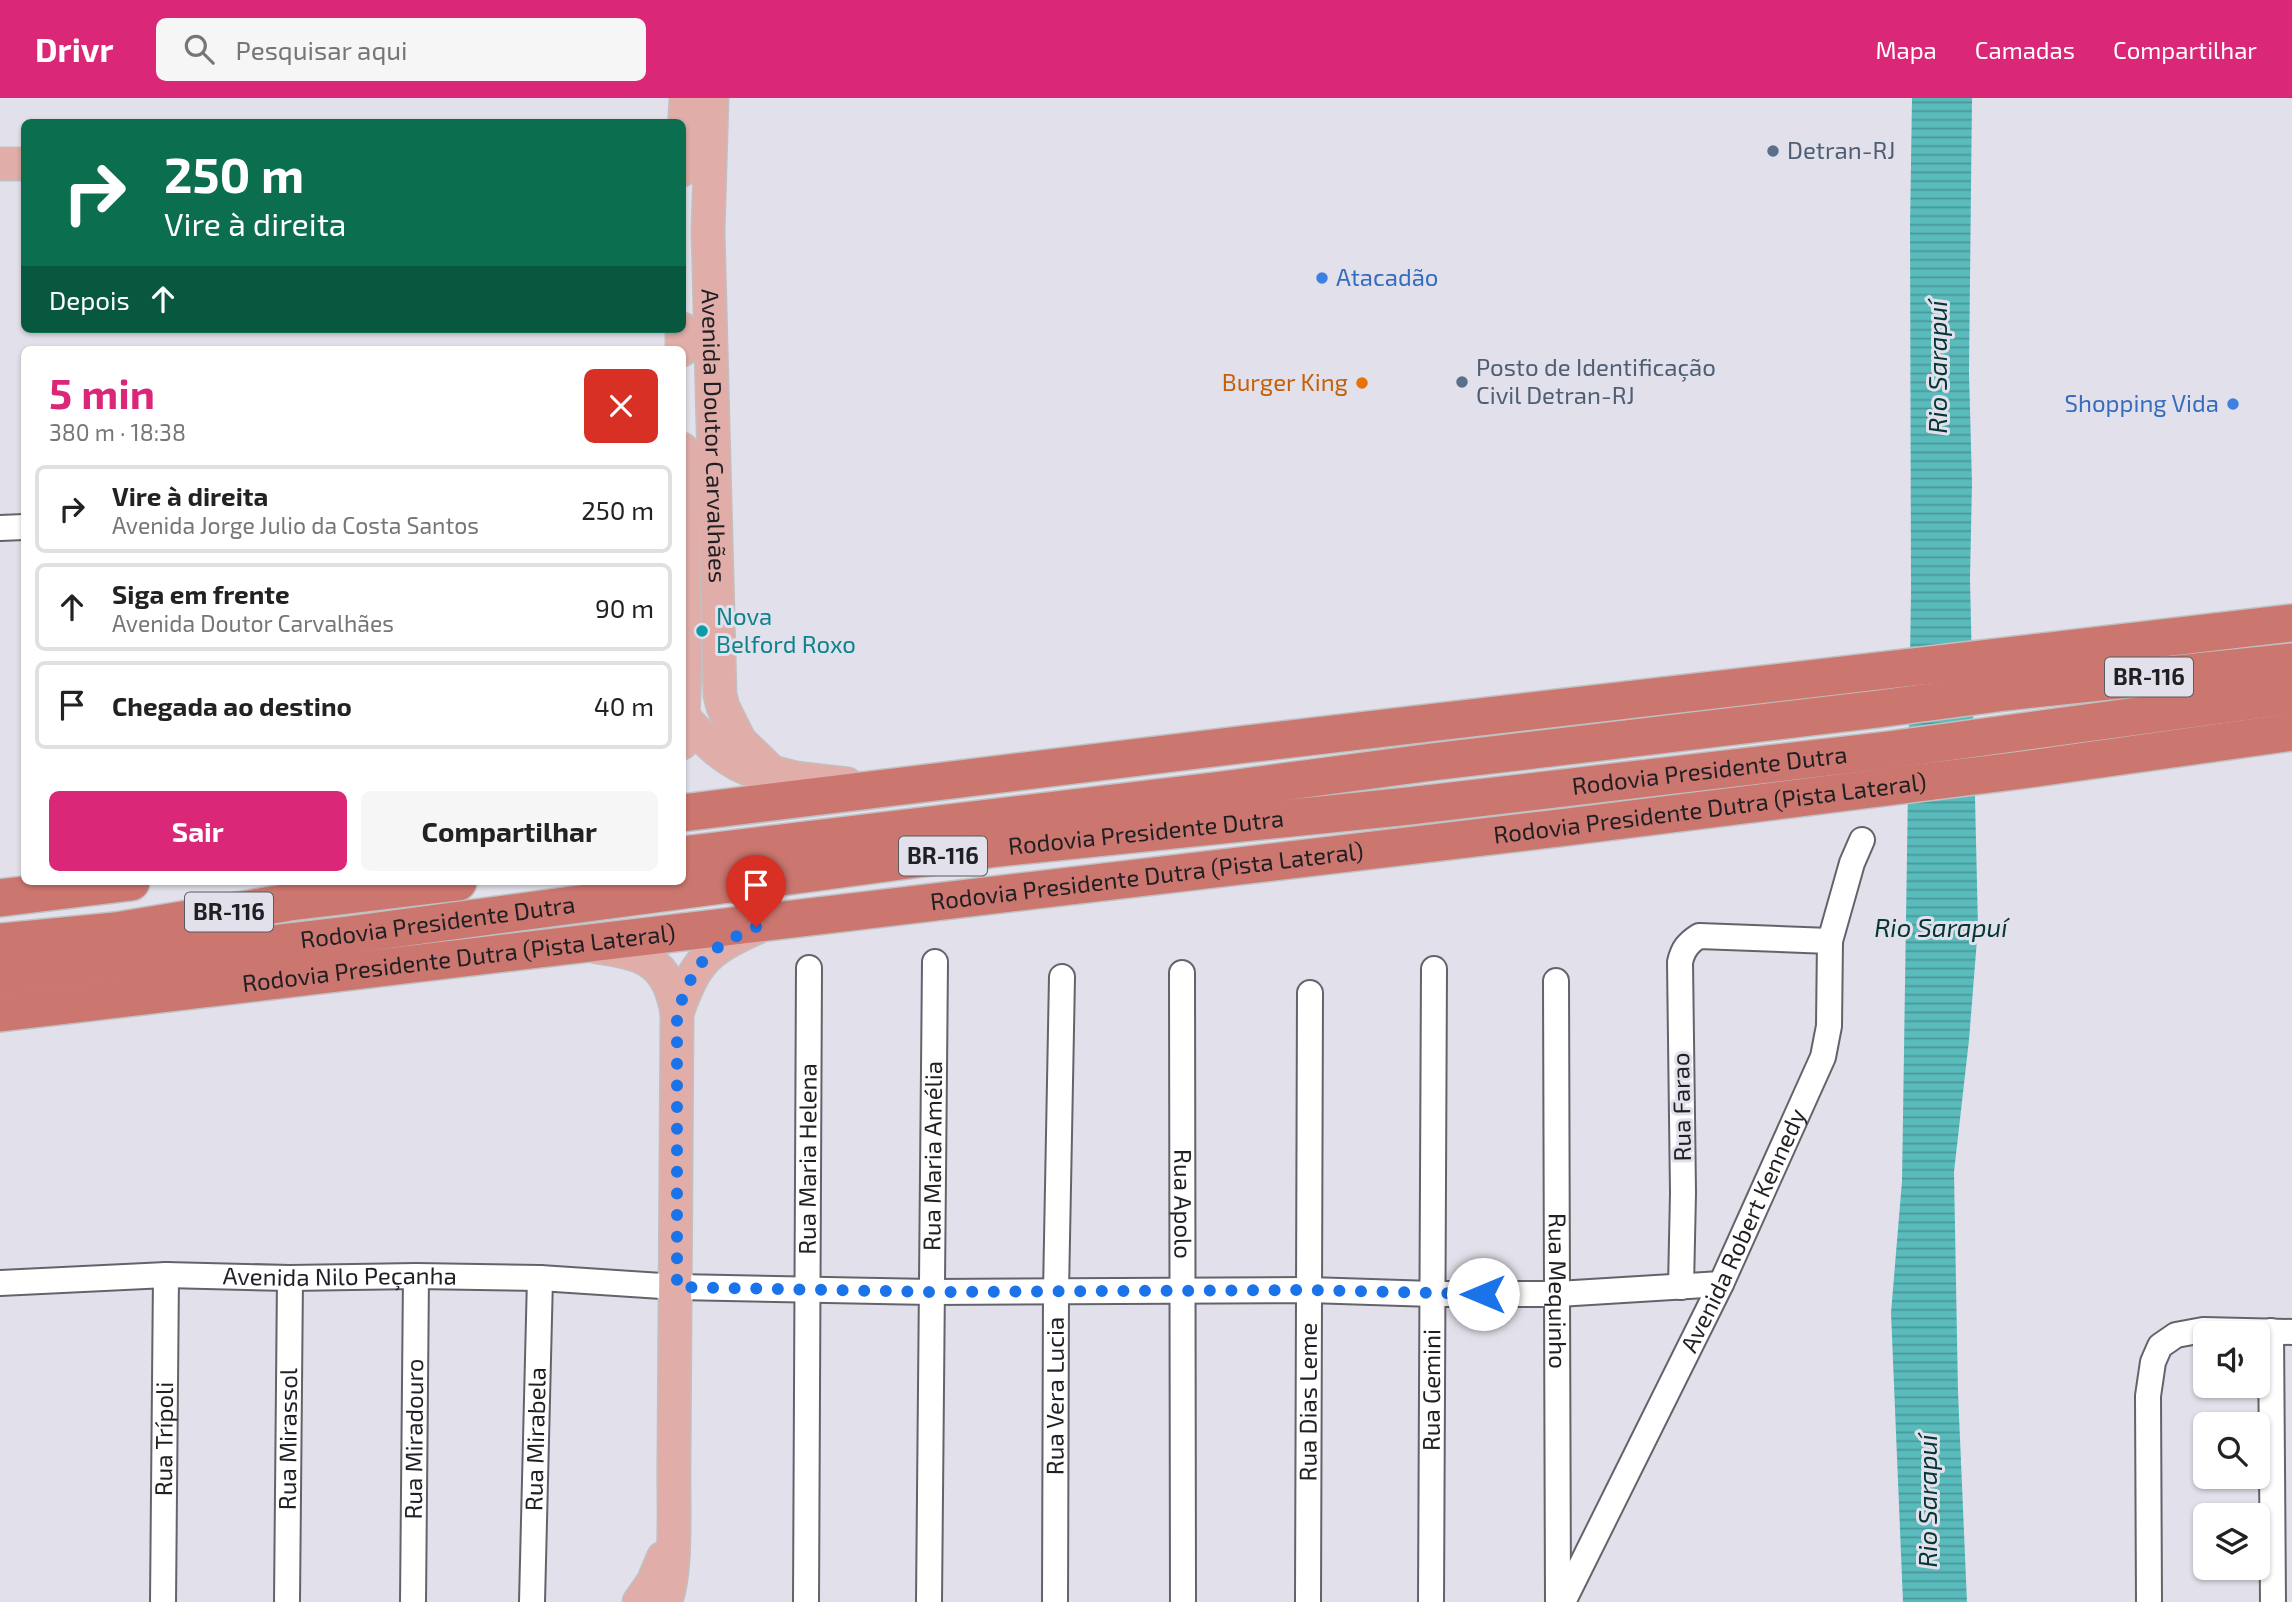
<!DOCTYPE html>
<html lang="pt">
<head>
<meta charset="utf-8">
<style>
  :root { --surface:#fff; --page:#f6f6f6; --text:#222; --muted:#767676; --line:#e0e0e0; --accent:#db2777 }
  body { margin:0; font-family:"Exo 2",sans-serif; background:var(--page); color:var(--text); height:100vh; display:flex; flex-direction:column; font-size:26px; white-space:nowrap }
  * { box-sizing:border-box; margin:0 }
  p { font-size:23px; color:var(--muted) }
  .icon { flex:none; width:38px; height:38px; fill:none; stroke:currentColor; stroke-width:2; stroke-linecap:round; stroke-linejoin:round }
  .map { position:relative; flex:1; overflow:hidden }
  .panel { position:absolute; left:21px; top:248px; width:665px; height:539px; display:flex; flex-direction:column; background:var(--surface); border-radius:10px; box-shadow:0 2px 5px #0004 }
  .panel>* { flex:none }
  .top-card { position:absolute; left:21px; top:21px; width:665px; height:214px; border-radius:10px; box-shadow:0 2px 5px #0004; background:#0b6e4f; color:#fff; overflow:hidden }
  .tools { position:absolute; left:2193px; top:1223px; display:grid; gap:14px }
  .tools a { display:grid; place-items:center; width:77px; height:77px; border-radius:10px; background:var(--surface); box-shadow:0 2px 5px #0004; font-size:35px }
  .pin { position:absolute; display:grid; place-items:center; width:60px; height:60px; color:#fff; margin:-72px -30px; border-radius:50% 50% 50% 0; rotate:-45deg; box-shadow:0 0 7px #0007 }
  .pin .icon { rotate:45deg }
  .me { position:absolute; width:77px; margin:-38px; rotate:270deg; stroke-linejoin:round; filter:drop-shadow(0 0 5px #0008) }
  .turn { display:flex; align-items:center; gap:24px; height:147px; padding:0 28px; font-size:32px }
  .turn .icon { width:91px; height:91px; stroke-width:2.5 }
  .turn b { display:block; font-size:49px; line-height:60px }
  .then { display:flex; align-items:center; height:66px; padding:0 28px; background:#0003; gap:14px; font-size:26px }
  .round { display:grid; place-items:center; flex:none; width:74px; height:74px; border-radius:10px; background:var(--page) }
  .summary { display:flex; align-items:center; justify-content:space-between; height:119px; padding:0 28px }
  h1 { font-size:42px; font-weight:700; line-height:52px; color:var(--accent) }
  .primary-button { display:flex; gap:14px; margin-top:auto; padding:14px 28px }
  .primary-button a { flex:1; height:80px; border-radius:10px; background:var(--accent); color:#fff; font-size:28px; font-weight:700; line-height:80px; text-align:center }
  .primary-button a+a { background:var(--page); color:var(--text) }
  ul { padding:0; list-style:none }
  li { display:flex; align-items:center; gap:21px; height:88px; margin:0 14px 10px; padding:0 14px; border:4px solid var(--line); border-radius:10px }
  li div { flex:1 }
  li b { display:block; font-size:26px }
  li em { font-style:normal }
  header { display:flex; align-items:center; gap:42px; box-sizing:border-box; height:98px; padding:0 35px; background:var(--accent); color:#fff }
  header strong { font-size:33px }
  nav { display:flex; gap:38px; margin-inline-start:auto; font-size:24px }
  .search { width:490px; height:63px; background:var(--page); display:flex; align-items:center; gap:18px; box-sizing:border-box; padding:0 24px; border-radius:10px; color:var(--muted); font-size:26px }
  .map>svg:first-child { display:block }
</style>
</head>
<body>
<header>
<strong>Drivr</strong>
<div class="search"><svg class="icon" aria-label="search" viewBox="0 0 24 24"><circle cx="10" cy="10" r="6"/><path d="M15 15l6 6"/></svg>Pesquisar aqui</div>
<nav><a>Mapa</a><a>Camadas</a><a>Compartilhar</a></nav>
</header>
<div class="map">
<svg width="2292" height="1504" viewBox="0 0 2292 1504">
  <defs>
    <pattern id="water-rules" width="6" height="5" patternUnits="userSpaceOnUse" patternTransform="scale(1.75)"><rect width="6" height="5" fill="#5abbbc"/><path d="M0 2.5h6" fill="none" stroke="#4a9798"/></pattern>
  </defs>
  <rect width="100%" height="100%" fill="#e2e1eb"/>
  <path fill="url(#water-rules)" d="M1912 0H1972L1969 275 1972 385 1970 481 1978 829 1969 942 1954 1074 1958 1294 1967 1504H1903L1891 1215 1902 1083 1911 494 1910 128Z"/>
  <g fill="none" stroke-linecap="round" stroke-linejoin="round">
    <g stroke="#63636b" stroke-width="28">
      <g id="minor">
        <path d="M0 430 24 429"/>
        <path id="s1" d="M1182 875 1183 1504"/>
        <path id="s2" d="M1556 883 1558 1504"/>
        <path id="s3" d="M0 1185 166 1177 290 1180 416 1178 540 1180 677 1189 931 1194 1309 1192 1433 1196H1558L1721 1186"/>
        <path d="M1681 1189 1683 1095 1680 864C1683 851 1688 845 1699 838L1830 843"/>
        <path d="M2271 1233 2273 1504"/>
        <path id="s4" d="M163 1504 166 1177"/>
        <path id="s5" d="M287 1504 290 1180"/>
        <path id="s6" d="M413 1504 416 1178"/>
        <path id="s7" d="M532 1504 540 1180"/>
        <path id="s8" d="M806 1504 809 870"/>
        <path id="s9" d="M929 1504 935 864"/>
        <path id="s10" d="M1055 1504 1056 1194 1062 879"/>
        <path id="s11" d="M1308 1504 1310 895"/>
        <path id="s12" d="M1431 1504 1434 871"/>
        <path id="s13" d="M1563 1504 1721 1186 1823 959 1829 928 1830 843 1852 765 1862 742"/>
        <path d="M2149 1504 2148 1298 2153 1264 2160 1248 2176 1237 2203 1232 2292 1234"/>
      </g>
    </g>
    <g stroke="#c1c0c1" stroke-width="35">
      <g id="major">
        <path id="s14" d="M712 0 708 133 720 597 723 609 740 643 772 674 795 680 847 686"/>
        <path d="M0 66H24"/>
        <path d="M682 72 686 0"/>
        <path d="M682 231V252"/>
        <path d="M682 351 685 571 682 645"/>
        <path d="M684 620C704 641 728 667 757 674"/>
        <path d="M597 849C644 856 668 862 677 915 677 1064 676 1213 674 1361 673 1395 678 1477 665 1504"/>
        <path d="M677 915C696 862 707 852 758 829"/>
        <path d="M639 1504 653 1484 663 1460"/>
      </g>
    </g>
    <g stroke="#c1c0c1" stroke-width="40">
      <g id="highway">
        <path d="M682 715 1247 646 2292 525"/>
        <path d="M682 757 1222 692 1432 664 1878 611 2005 594 2292 564"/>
        <path d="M0 800 131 784"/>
        <path d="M0 844 116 833 290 804 458 784"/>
        <path id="s15" d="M0 878 348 837 998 750 1409 708 1888 652 2292 597"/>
        <path id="s16" d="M0 915 1559 730 2022 672 2292 634"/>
      </g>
    </g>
    <use href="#minor" stroke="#fff" stroke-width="24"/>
    <use href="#major" stroke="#e0ada9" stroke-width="32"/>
    <use href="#highway" stroke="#cb766f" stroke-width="37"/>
  </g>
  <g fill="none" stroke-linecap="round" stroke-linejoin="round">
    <path stroke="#1a73e8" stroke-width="12" stroke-dasharray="0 21.6" d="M756 829C705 852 696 863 677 915V1189L931 1194 1309 1192 1483 1196"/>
  </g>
  <g fill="#5c6f8a" stroke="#e2e1eb" stroke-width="2.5">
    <circle cx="1773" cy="53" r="7"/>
    <circle cx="1462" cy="284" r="7"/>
  </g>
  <g fill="#3f7fe0" stroke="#e2e1eb" stroke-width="2.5">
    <circle cx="1322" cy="180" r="7"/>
    <circle cx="2233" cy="306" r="7"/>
  </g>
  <circle fill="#e8710a" stroke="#e2e1eb" stroke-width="2.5" cx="1362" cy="285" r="7"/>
  <circle fill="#0f9aa8" stroke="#e2e1eb" stroke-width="2.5" cx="702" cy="533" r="7"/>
  <g text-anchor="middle" stroke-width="6" stroke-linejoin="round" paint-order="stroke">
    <g fill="#e2e1eb" stroke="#5a595f" stroke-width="2">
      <rect x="2105" y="559.5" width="88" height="39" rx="5"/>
      <rect x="899" y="738.5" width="88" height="39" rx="5"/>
      <rect x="185" y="794.5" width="88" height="39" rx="5"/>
    </g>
    <g font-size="23" font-weight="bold" fill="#201f23">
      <text x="2149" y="587">BR-116</text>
      <text x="943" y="766">BR-116</text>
      <text x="229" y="822">BR-116</text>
    </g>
    <g font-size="24" fill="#4e5e75" stroke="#e2e1eb" text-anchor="start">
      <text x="1787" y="61">Detran-RJ</text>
      <text x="1476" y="278">Posto de Identificação<tspan x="1476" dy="28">Civil Detran-RJ</tspan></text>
    </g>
    <g font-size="24" fill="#366cbe" stroke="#e2e1eb" text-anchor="start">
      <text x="1336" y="188">Atacadão</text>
      <text x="2219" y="314" text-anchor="end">Shopping Vida</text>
    </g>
    <g font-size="24" fill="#c56008" stroke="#e2e1eb" text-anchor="end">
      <text x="1348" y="293">Burger King</text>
    </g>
    <g font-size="24" fill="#201f23" stroke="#e2e1eb">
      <text dy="8" stroke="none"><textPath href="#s14" startOffset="338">Avenida Doutor Carvalhães</textPath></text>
      <text dy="8" stroke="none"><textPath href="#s15" startOffset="1722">Rodovia Presidente Dutra</textPath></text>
      <text dy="8" stroke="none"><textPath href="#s16" startOffset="1722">Rodovia Presidente Dutra (Pista Lateral)</textPath></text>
      <text dy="8" stroke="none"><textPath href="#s15" startOffset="1155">Rodovia Presidente Dutra</textPath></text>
      <text dy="8" stroke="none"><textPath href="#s16" startOffset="1155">Rodovia Presidente Dutra (Pista Lateral)</textPath></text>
      <text dy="8" stroke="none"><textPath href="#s15" startOffset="441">Rodovia Presidente Dutra</textPath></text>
      <text dy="8" stroke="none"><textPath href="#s16" startOffset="462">Rodovia Presidente Dutra (Pista Lateral)</textPath></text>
      <text transform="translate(1682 1009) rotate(-91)" y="8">Rua Farao</text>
      <text dy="8" stroke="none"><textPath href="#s9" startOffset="446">Rua Maria Amélia</textPath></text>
      <text dy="8" stroke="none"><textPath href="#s8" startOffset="443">Rua Maria Helena</textPath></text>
      <text dy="8" stroke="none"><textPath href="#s1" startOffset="231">Rua Apolo</textPath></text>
      <text dy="8" stroke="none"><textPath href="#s13" startOffset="413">Avenida Robert Kennedy</textPath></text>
      <text dy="8" stroke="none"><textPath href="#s3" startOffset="340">Avenida Nilo Peçanha</textPath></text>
      <text dy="8" stroke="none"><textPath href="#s2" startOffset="310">Rua Mequinho</textPath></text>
      <text dy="8" stroke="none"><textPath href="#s12" startOffset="212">Rua Gemini</textPath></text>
      <text dy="8" stroke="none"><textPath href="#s10" startOffset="206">Rua Vera Lucia</textPath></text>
      <text dy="8" stroke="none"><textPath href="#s11" startOffset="200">Rua Dias Leme</textPath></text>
      <text dy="8" stroke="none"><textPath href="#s4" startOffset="163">Rua Trípoli</textPath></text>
      <text dy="8" stroke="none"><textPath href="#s6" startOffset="163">Rua Miradouro</textPath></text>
      <text dy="8" stroke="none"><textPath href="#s5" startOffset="163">Rua Mirassol</textPath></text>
      <text dy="8" stroke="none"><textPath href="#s7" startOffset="163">Rua Mirabela</textPath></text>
    </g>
    <g font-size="24" fill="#0d838f" stroke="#e2e1eb" text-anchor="start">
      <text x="716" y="527">Nova<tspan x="716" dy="28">Belford Roxo</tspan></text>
    </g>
    <g font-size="26" font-style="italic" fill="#063737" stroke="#e2e1eb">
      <text transform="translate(1938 269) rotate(-90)" y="9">Rio Sarapuí</text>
      <text x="1941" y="839">Rio Sarapuí</text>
      <text transform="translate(1928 1403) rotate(-90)" y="9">Rio Sarapuí</text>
    </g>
  </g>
</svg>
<div class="tools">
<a><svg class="icon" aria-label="sound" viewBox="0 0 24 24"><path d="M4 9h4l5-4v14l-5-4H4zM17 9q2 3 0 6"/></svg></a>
<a><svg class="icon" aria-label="search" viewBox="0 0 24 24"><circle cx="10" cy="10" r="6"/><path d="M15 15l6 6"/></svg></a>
<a><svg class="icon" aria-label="layers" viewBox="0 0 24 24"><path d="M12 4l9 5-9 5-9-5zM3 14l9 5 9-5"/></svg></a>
</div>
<div class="pin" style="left:756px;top:829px;background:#d93025"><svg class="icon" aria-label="arrive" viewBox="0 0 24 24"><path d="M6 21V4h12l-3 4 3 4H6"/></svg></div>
<svg class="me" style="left:1483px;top:1196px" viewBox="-20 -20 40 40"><circle r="19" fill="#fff"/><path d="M0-13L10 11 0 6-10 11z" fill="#1a73e8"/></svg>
<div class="top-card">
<div class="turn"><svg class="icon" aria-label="right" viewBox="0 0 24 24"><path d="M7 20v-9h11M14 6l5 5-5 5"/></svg><div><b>250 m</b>Vire à direita</div></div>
<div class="then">Depois<svg class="icon" aria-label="ahead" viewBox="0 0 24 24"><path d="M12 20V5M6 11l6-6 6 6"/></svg></div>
</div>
<section class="panel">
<div class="summary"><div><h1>5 min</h1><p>380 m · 18:38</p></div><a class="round" style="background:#d93025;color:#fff"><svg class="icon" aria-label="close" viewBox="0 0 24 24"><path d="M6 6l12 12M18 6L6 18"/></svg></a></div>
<ul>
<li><svg class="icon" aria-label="right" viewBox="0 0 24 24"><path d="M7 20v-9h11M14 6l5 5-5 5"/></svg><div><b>Vire à direita</b><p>Avenida Jorge Julio da Costa Santos</p></div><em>250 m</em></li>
<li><svg class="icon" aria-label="ahead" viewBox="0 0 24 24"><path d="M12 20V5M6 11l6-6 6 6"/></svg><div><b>Siga em frente</b><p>Avenida Doutor Carvalhães</p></div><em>90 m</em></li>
<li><svg class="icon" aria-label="arrive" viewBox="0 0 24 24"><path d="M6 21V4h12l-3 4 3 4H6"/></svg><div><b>Chegada ao destino</b></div><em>40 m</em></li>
</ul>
<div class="primary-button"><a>Sair</a><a>Compartilhar</a></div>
</section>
</div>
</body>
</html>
